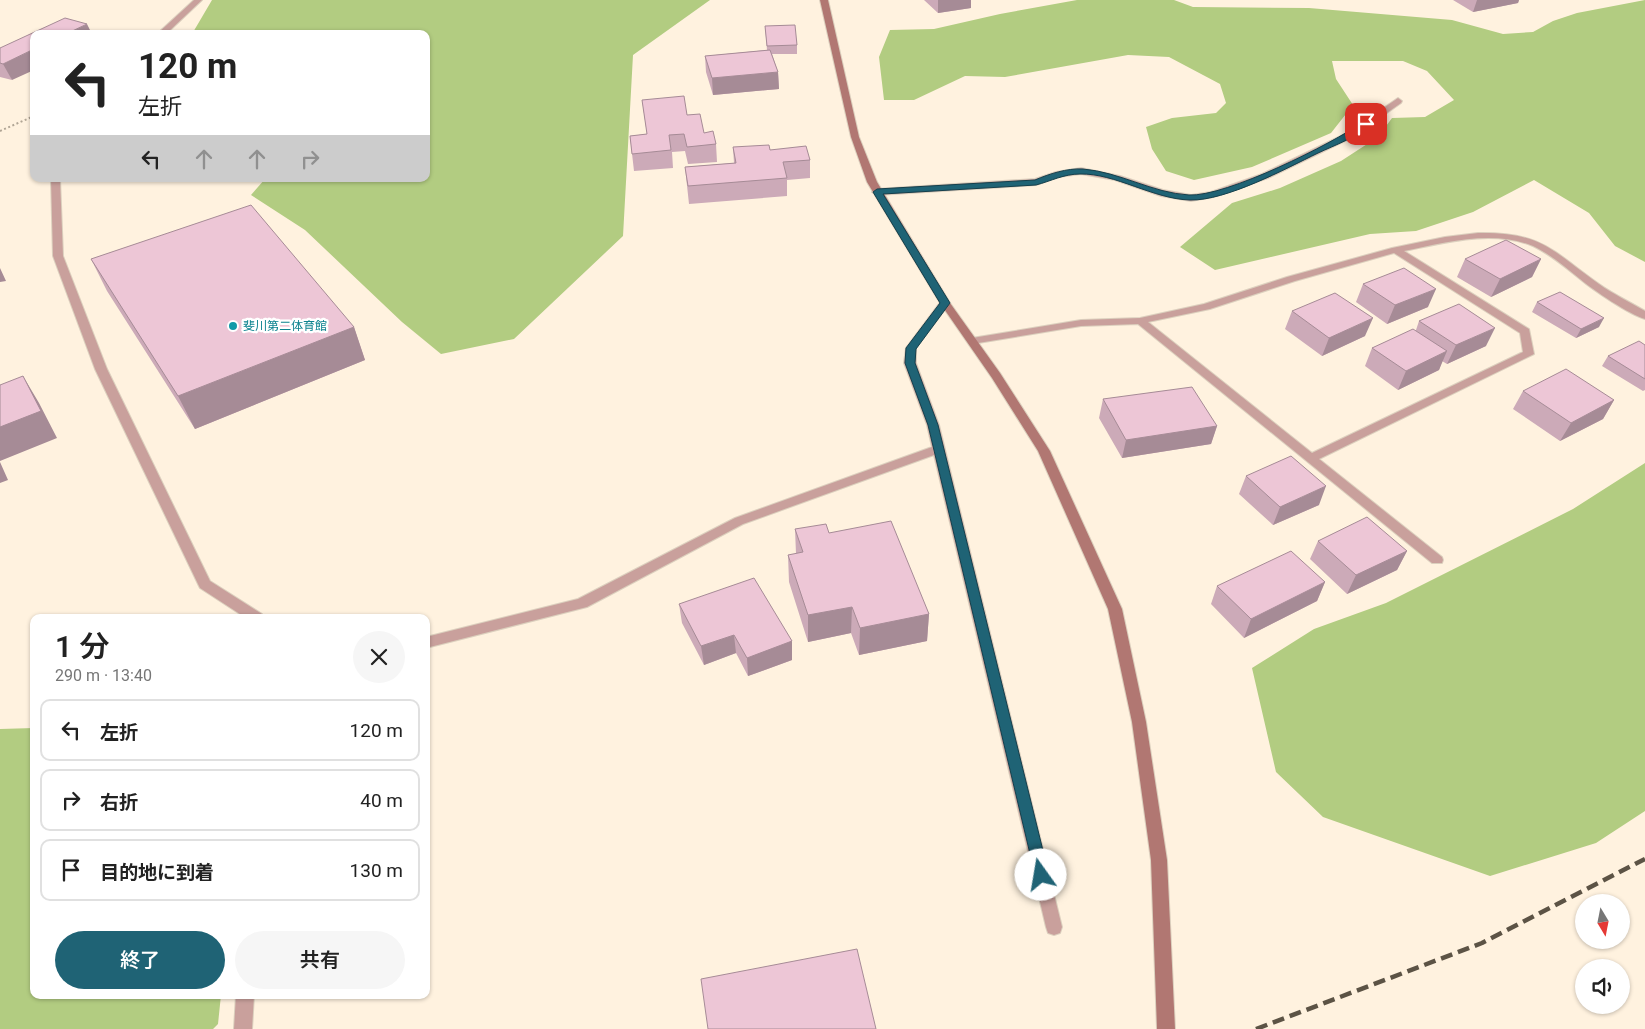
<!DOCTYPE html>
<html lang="ja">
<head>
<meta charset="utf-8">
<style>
  :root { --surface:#fff; --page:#f6f6f6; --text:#222; --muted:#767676; --line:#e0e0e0; --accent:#1f6375 }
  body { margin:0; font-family:Roboto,"Noto Sans JP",sans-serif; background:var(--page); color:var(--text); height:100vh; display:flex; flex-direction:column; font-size:19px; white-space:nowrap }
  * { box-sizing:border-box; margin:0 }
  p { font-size:16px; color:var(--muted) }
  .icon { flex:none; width:28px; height:28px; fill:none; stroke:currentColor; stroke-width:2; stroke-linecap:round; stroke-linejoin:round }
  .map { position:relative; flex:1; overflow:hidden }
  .sheet { position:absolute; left:30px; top:614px; width:400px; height:385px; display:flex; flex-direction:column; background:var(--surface); border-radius:10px; box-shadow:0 1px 4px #0004 }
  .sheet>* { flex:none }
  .guide { position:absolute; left:30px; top:30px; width:400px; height:152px; border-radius:10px; box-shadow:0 1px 4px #0004; background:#fff; color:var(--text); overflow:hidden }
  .needle { width:32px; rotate:170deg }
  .buttons { position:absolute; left:1575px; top:894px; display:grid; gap:10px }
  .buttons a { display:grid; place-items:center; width:55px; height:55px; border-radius:50%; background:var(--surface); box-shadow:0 1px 4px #0004; font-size:25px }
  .pin { position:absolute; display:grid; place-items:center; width:42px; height:42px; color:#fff; margin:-21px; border-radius:10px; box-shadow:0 2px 8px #0006 }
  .me { position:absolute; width:55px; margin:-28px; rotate:347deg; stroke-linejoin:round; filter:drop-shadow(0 0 4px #0008) }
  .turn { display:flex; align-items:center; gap:18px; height:105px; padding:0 25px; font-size:22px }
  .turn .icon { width:65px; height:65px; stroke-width:2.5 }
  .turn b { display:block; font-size:35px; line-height:42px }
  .lanes { display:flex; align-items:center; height:48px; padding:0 25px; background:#0003; justify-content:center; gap:25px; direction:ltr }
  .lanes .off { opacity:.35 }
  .round { display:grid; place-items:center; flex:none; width:52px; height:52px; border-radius:26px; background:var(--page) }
  .head { display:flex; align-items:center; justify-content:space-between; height:85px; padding:0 25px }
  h1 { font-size:30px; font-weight:600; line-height:38px }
  .button { display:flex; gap:10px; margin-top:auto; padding:10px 25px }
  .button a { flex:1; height:58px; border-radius:30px; background:var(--accent); color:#fff; font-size:20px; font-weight:600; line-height:58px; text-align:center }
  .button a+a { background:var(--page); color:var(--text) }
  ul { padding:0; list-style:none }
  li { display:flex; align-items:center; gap:15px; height:62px; margin:0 10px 8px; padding:0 15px; border:2px solid var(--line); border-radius:10px }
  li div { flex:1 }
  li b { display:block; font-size:19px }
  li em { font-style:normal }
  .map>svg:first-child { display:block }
</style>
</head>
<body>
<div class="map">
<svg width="1645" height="1029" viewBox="0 0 1645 1029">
  <rect width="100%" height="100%" fill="#fff2df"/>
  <path fill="#b2cc81" d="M212 0H710L633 55 623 236 514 339 441 354 402 322 305 230 251 195 265 179H426V34H192Z
    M1077 0H1174L1193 7 1309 8 1452 20 1503 34 1533 32 1553 21 1577 13 1645 0V262L1615 246 1589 213 1534 180 1473 212 1416 231 1370 234 1215 270 1180 247 1232 203 1280 188 1341 161 1378 137 1392 118 1425 117 1454 100 1427 71 1403 61H1332L1336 79 1353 105 1331 133 1252 167 1194 180 1166 171 1152 149 1146 127 1172 118 1216 113 1226 103 1220 84 1169 57 1128 55 1005 77 965 76 914 100H884L879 57 890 30 934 29 1000 14Z
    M1645 463V811L1596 843 1490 876 1323 817 1276 772 1252 668 1314 629 1386 603 1573 509Z
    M34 728V995H221L218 1024 213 1029H0V729Z"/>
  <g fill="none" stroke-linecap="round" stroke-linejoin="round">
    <g stroke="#dcd0be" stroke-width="2">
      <path id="lane" d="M1398 98 1402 101 1401 103 1353 137 1268 178 1213 197 1191 201 1161 196 1115 180 1081 174 1058 177 1036 185 877 195 872 192 877 189 1035 179 1056 172 1081 168 1120 176 1163 190 1191 195 1211 192 1262 174 1347 133Z"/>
    </g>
    <g stroke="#dcd0be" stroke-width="2">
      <path id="street" d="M194 0H202L166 34H157Z
        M51 179H60L63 256 107 369 210 581 262 614 263 618H246L200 588 198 584 95 369 53 256Z
        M1478 233C1542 232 1551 250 1599 284 1613 294 1630 302 1645 311V319C1630 315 1593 290 1580 279 1565 267 1550 254 1533 246 1492 229 1444 243 1404 251L1529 329 1534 354 1319 459 1442 557 1443 560 1442 563H1432L1138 324 1081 326 972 344 967 341 972 338 1081 320 1140 318 1204 304 1287 277 1392 248 1445 237ZM1394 253 1520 333 1523 352 1312 453 1148 322 1210 309 1295 281Z
        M945 300 950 303 916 348V363L939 425 1062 927 1060 933 1054 935 1048 933 1046 927 934 455 743 524 587 607 426 648V637L578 599 735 518 932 447 927 425 904 363 906 348 941 301Z
        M236 995H254L252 1029H234Z"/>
    </g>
    <g stroke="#dcd0be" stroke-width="2">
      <path id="secondary" d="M820 0H828L859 137 877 182 950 303 1000 373 1050 451 1122 609 1146 722 1167 860 1175 1029H1157L1151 860 1132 722 1108 609 1038 451 992 378 940 303 867 182 851 137Z"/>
    </g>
    <path stroke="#b0a595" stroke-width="2" stroke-dasharray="2 2.5" stroke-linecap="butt" d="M0 131 34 116"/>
    <use href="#lane" fill="#c9a09c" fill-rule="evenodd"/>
    <use href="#street" fill="#c9a09c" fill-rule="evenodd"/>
    <use href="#secondary" fill="#b17772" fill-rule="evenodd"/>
    <path stroke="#5c5345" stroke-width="4.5" stroke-dasharray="12 6" stroke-linecap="butt" d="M1256 1029 1482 943 1645 859"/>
  </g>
  <path fill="#ccaab8" d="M924 0H971V8L938 13Z
    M1453 0H1519L1518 3 1473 12Z
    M765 26 797 45V54H772L778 72 779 89 713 95 706 72 705 56 767 50Z
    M0 48 12 80 0 77Z
    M642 100 704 133 716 144 717 162 688 164 685 151 672 152 673 168 634 171 630 136 647 134Z
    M733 147 770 150 810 160V178L787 180V196L689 204 685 167 734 163Z
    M91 259 354 327 365 360 195 429 107 291Z
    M1465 259H1541L1532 277 1491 297 1457 277Z
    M1363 284 1428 307 1387 324 1356 302Z
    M1537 302 1599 327 1576 338 1532 312Z
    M1292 311 1365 336 1322 356 1285 329Z
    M1419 321 1486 346 1447 364 1442 361 1439 370 1398 390 1365 366 1372 348 1416 330Z
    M1645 345V390L1643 391 1602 366 1608 356Z
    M1523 391 1614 400 1603 419 1560 441 1513 409Z
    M1103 399 1217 426 1211 444 1122 458 1099 418Z
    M1246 476 1319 505 1273 525 1239 494Z
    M795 529 829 533 929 614 927 641 859 655 851 633 808 642 789 582 788 555 796 554Z
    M1318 541 1407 551 1397 570 1347 594 1310 559Z
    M1325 582 1317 601 1244 638 1211 604 1217 586Z
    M679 604 792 641V660L748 676 736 653 704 665 682 623Z"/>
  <path fill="#a68b96" d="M938 0H971V8L938 13Z
    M1477 0H1519L1518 3 1473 12Z
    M87 24 92 34H66Z
    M34 49V70L12 80 3 64Z
    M778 72 779 89 713 95 712 78Z
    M1541 259 1532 277 1491 297 1500 279Z
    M0 268 6 281 0 282Z
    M1436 289 1428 307 1387 324 1395 305Z
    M1373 318 1365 336 1322 356 1329 338Z
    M1604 318 1599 327 1576 338 1581 329Z
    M354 327 365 360 195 429 178 396Z
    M1495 328 1486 346 1447 364 1456 345Z
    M1447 351 1439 370 1398 390 1406 371Z
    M23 376 39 403 57 438 0 461V427Z
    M1614 400 1603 419 1560 441 1571 423Z
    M1217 426 1211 444 1122 458 1126 440Z
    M0 462 8 480 0 483Z
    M1326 486 1319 505 1273 525 1280 507Z
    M1407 551 1397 570 1347 594 1356 575Z
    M1325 582 1317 601 1244 638 1251 619Z
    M852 607 851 633 808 642V615Z
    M929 614 927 641 859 655 860 628Z
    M734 635 736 653 704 665 701 646Z
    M792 641V660L748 676 747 658Z"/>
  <path fill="#edc6d6" stroke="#a68b96" d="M65 18 87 24 66 34H34V49L3 64 0 63V48Z
    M795 25 797 45 767 46 765 26Z
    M770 50 778 72 712 78 705 56Z
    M684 96 687 115 700 114 704 133 713 131 716 144 687 147 684 134 669 135 671 150 632 154 630 136 647 134 642 100Z
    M769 145 770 150 806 146 810 160 783 162 787 178 688 186 685 167 736 163 733 147Z
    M251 205 354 327 178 396 91 259Z
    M1506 240 1541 259 1500 279 1465 259Z
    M1404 268 1436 289 1395 305 1363 284Z
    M1560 292 1604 318 1581 329 1537 302Z
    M1335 293 1373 318 1329 338 1292 311Z
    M1459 304 1495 328 1456 345 1419 321Z
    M1413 329 1447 351 1406 371 1372 348Z
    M1639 341 1645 345V379L1608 356Z
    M1566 369 1614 400 1571 423 1523 391Z
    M23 376 41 411 0 427V385Z
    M1192 387 1217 426 1126 440 1103 399Z
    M1291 456 1326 486 1280 507 1246 476Z
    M1367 517 1407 551 1356 575 1318 541Z
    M891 521 929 614 860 628 852 607 808 615 788 555 803 552 795 529 826 524 829 533Z
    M1291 551 1325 582 1251 619 1217 586Z
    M754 578 792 641 747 658 734 635 701 646 679 604Z
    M857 949 876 1029H708L701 979Z"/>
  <path fill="#1f6375" stroke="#14404c" d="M1363 122 1370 124C1356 138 1335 145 1318 153 1285 169 1226 201 1190 200 1153 199 1115 173 1080 174 1064 174 1051 181 1036 185L883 194 950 303 916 349 915 363 938 425 1049 875 1047 879 1041 881 1036 879 928 425 905 363 906 348 940 303 873 192 877 189 1035 180C1049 174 1067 168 1083 169 1120 172 1152 193 1189 195 1226 197 1332 144 1363 122Z"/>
  <circle fill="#0f9aa8" stroke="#fff" stroke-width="2" cx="233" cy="326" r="5"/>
  <g text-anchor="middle" stroke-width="4.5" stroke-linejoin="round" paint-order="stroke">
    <g font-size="12" fill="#0d838f" stroke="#fff" text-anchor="start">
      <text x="243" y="330">斐川第二体育館</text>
    </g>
  </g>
</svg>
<div class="buttons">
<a><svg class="needle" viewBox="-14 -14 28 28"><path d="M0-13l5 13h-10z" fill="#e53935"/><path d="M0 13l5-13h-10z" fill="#767676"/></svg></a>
<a><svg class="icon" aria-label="sound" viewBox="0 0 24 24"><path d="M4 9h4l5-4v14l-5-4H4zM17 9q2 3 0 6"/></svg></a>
</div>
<div class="pin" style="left:1366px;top:124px;background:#d93025"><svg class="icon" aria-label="arrive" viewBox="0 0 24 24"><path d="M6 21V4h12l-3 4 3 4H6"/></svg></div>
<svg class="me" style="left:1041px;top:875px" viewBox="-20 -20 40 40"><circle r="19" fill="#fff"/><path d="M0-13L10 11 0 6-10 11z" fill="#1f6375"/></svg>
<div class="guide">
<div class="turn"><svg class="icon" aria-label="left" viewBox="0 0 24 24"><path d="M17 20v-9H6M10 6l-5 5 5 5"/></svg><div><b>120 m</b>左折</div></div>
<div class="lanes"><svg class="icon" aria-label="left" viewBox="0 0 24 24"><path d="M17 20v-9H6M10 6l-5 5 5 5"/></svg><svg class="icon off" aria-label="ahead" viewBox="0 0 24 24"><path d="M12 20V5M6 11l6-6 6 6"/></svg><svg class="icon off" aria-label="ahead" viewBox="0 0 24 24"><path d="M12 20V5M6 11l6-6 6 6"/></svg><svg class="icon off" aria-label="right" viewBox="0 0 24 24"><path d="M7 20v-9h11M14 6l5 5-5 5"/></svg></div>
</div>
<section class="sheet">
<div class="head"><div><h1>1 分</h1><p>290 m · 13:40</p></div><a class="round"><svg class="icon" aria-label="close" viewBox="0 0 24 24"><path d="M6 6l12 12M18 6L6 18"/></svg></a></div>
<ul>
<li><svg class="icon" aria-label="left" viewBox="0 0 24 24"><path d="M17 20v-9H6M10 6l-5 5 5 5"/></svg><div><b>左折</b></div><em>120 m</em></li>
<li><svg class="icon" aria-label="right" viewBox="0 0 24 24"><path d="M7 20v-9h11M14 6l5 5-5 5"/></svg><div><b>右折</b></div><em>40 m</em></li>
<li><svg class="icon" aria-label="arrive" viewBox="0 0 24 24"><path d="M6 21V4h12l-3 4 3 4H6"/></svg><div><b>目的地に到着</b></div><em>130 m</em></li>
</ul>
<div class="button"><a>終了</a><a>共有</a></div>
</section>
</div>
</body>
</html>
